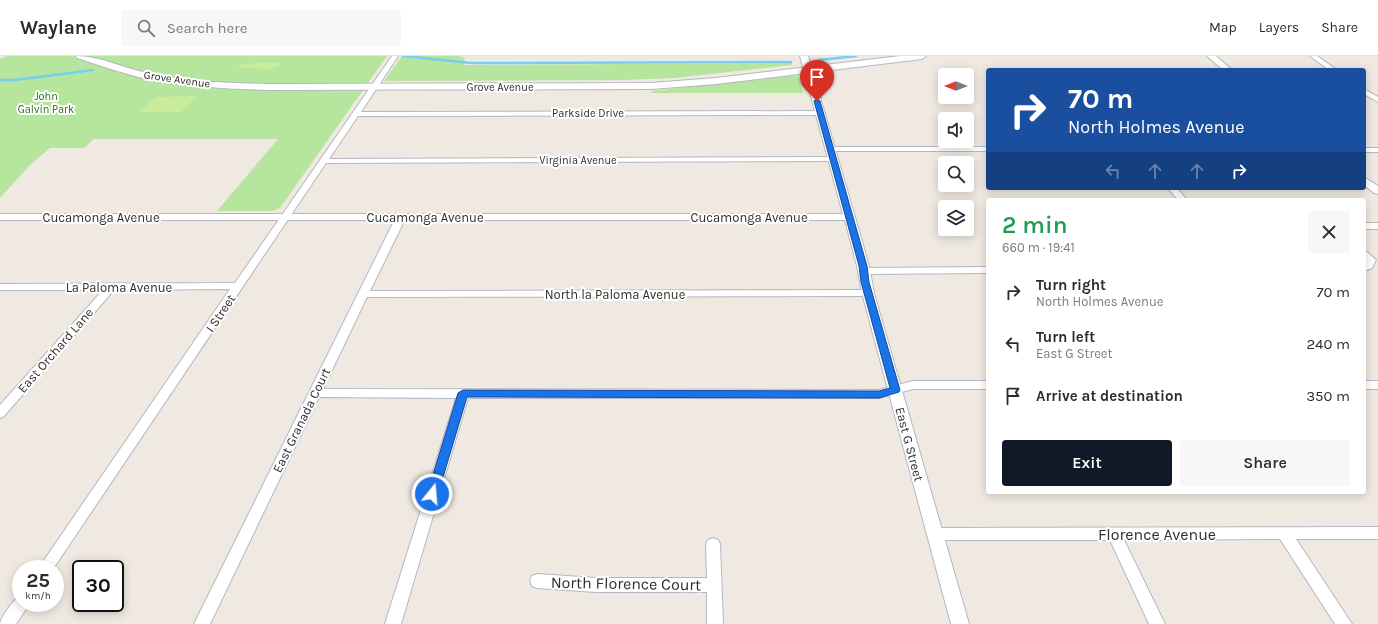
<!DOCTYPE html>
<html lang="en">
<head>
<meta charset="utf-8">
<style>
  :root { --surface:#fff; --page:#f7f7f7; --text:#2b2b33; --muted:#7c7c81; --line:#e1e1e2; --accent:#111827 }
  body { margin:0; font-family:Karla,sans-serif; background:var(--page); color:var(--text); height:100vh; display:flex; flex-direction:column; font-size:15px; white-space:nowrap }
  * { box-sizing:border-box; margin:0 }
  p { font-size:13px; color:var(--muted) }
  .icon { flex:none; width:22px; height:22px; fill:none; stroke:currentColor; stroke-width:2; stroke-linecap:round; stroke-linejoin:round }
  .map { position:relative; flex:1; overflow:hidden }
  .panel { position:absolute; left:986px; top:142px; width:380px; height:296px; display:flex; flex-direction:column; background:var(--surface); border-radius:4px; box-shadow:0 2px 10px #0003 }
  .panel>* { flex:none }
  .top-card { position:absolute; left:986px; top:12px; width:380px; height:122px; border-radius:4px; box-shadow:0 2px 10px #0003; background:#1a4fa0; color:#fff; overflow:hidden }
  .needle { width:26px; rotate:270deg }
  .controls { position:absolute; left:938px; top:12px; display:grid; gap:8px }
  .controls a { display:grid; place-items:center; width:36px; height:36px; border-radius:4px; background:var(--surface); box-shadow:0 2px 10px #0003; font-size:20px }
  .speed { position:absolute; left:12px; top:504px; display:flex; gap:8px; font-size:20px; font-weight:700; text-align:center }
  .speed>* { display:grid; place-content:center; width:52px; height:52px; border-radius:50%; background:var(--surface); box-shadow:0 2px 10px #0003; line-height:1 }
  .speed small { font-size:10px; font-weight:400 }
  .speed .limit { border:2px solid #111; border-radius:6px; background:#fff; color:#111 }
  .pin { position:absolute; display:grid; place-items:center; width:34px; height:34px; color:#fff; margin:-41px -17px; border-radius:50% 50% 50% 0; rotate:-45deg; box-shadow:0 0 4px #0007 }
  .pin .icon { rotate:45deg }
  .me { position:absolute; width:44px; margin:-22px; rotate:17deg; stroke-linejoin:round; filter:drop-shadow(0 0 3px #0008) }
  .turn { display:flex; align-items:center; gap:14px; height:84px; padding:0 16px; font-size:18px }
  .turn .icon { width:52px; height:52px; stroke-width:2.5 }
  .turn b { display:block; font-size:28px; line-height:34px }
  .lanes { display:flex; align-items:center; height:38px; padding:0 16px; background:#0003; justify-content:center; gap:20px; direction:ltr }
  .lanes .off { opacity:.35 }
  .round { display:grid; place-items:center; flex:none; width:42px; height:42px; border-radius:4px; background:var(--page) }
  .summary { display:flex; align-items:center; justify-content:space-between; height:68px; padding:0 16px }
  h1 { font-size:24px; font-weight:600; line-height:30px; color:#1e9e55 }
  .action { display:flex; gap:8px; margin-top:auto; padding:8px 16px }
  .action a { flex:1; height:46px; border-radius:4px; background:var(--accent); color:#fff; font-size:16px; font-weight:600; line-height:46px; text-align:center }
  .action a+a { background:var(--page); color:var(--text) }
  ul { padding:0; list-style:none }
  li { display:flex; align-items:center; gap:12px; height:52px; padding:0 16px }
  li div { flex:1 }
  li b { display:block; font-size:15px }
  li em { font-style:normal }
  header { display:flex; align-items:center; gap:24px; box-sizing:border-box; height:56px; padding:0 20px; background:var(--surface); border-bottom:1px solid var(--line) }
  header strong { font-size:19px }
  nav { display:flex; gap:22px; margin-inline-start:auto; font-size:14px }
  .search { width:280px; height:36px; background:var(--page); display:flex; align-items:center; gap:10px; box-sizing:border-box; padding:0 14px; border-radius:4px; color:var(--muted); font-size:15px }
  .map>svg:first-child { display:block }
</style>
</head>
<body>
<header>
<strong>Waylane</strong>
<div class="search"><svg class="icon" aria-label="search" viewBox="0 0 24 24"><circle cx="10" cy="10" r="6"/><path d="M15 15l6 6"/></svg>Search here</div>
<nav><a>Map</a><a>Layers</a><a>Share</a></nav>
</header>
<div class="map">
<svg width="1378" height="568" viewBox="0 0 1378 568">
  <rect width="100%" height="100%" fill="#efe9e1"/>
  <path fill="#b6e59e" d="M8 0H387L280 152 273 155H217L278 83H94L84 92H50L30 109 0 142V3Z
    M402 0H459L465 2 463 9 792 7V9L674 22 623 24 384 25Z
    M793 19 799 21 803 37H651L652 35Z"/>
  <path fill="#c9ec9a" d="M277 6 280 7 281 9 271 13 237 12 241 8Z
    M197 40 181 56H139L156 41Z"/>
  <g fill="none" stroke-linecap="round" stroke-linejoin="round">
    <path stroke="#75cff0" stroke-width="2.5" d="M403 0 471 7 791 6
      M819 4 856 0
      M0 24H15L93 14"/>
    <g stroke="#b4b7c1" stroke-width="2">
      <path id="minor" d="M392 0H398L361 56 821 55 825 57 821 59 358 60 329 103 833 101 837 103 833 105 326 107 53 513H38L230 233 114 234 4 360 0 362V349L103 234H0V228L235 227Z
        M1310 0H1317L1337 14H1329Z
        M1364 33 1378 41V46L1364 38Z
        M828 91H988V95H828Z
        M1364 92H1378V96H1364Z
        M1168 132H1177L1187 144H1178Z
        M401 158 406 161 370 235 868 234 873 237 868 240 367 241 323 333 879 334 913 325H988V333H913L879 342H468L401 568H385L456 342 319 341 210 568H194L396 161Z
        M1364 167H1378V173H1364Z
        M1364 195 1367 196 1376 204 1372 212 1364 215 1366 205 1364 203Z
        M988 211V217L864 218 859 215 864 212Z
        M1364 325H1378V333H1364Z
        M1378 471V483H1296L1352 568H1335L1280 483 1124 484 1165 568H1149L1110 484H935L930 482 928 478 930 474 935 472Z
        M713 482 718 484 720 488 723 568H707V536H596L537 532 532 530 530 525 532 520 537 518 596 522H707L706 488 708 484Z
        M21 540V547H30L16 568H0C2 559 13 544 21 540Z"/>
    </g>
    <g stroke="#b4b7c1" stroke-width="2">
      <path id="tertiary" d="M800 0H808L855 161 869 210 874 237 969 568H951L862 237 857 210 845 164H0V158H843Z
        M1207 0H1216L1232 14H1223Z
        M1364 121 1378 130V138L1374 137 1364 129Z"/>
    </g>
    <g stroke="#b4b7c1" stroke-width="2">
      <path id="secondary" d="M76 0C100 0 123 12 147 17 187 26 229 27 270 28L651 27 716 22 900 0H926L922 3 716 28 651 33 270 34C229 33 188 31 148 23 123 18 100 9 77 2Z"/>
    </g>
    <use href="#minor" fill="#fff" fill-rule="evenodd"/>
    <use href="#tertiary" fill="#fff" fill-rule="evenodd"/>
    <use href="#secondary" fill="#fff" fill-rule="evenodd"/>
  </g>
  <path fill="#1a73e8" stroke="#114b97" d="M817 43 820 45 867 210 869 226 900 334 899 336 879 342 467 341 438 438 436 442 432 443 428 442 427 438 458 337 463 334 879 335 890 332 861 226 859 210 814 45Z"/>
  <g text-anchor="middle" stroke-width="4" stroke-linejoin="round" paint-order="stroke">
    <g font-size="11" fill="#2e2e2e" stroke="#fff">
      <text transform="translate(177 23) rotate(8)" y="4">Grove Avenue</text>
      <text x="500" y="35">Grove Avenue</text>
      <text x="588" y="61">Parkside Drive</text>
      <text x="578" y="108">Virginia Avenue</text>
    </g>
    <g font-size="11" fill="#2c6e1b" stroke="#fff">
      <text x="46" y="44">John<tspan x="46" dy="13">Galvin Park</tspan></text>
    </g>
    <g font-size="13" fill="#2e2e2e" stroke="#fff">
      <text x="101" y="166">Cucamonga Avenue</text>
      <text x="425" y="166">Cucamonga Avenue</text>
      <text x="749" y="166">Cucamonga Avenue</text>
      <text x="119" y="236">La Paloma Avenue</text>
      <text x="615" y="243">North la Paloma Avenue</text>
      <text transform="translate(220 257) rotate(-56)" y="5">I Street</text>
      <text transform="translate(55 294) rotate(-49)" y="5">East Orchard Lane</text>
      <text transform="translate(301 364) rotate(-64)" y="5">East Granada Court</text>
      <text transform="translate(910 388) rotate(75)" y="5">East G Street</text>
    </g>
    <g font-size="16" fill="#2e2e2e" stroke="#fff">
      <text x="1157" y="484">Florence Avenue</text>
      <text transform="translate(626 527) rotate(1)" y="6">North Florence Court</text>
    </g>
  </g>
</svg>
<div class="controls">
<a><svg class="needle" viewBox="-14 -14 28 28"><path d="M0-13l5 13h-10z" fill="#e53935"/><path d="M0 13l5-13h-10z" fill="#7c7c81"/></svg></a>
<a><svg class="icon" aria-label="sound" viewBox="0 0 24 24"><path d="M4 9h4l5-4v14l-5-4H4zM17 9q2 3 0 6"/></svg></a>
<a><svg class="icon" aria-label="search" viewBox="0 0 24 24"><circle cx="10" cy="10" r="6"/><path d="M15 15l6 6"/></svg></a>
<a><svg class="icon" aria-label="layers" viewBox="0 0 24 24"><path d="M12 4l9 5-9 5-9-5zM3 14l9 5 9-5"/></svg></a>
</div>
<div class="speed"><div>25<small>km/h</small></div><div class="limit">30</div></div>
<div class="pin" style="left:817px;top:45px;background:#d93025"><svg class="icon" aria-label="arrive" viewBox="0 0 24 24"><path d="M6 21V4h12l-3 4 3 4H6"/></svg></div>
<svg class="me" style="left:432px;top:438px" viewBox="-20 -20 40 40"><circle r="17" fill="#1a73e8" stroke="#fff" stroke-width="3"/><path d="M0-11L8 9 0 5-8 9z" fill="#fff"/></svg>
<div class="top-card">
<div class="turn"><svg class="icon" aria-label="right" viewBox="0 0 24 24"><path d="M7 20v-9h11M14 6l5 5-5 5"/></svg><div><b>70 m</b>North Holmes Avenue</div></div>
<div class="lanes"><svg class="icon off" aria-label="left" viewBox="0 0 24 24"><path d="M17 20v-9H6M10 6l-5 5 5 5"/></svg><svg class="icon off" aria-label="ahead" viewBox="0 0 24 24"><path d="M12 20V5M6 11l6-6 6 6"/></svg><svg class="icon off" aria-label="ahead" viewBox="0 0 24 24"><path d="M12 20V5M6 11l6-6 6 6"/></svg><svg class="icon" aria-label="right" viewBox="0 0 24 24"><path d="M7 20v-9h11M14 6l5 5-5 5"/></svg></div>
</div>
<section class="panel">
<div class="summary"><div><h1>2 min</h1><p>660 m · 19:41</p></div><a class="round"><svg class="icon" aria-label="close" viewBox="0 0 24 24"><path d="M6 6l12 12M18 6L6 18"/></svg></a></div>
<ul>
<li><svg class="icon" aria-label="right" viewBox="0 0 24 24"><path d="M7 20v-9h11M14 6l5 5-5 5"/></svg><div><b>Turn right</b><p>North Holmes Avenue</p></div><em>70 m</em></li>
<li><svg class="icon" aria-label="left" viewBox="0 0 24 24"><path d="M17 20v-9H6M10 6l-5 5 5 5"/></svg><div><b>Turn left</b><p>East G Street</p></div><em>240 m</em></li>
<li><svg class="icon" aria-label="arrive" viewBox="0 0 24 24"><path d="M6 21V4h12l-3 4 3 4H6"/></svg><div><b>Arrive at destination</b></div><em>350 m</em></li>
</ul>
<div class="action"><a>Exit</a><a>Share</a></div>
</section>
</div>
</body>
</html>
